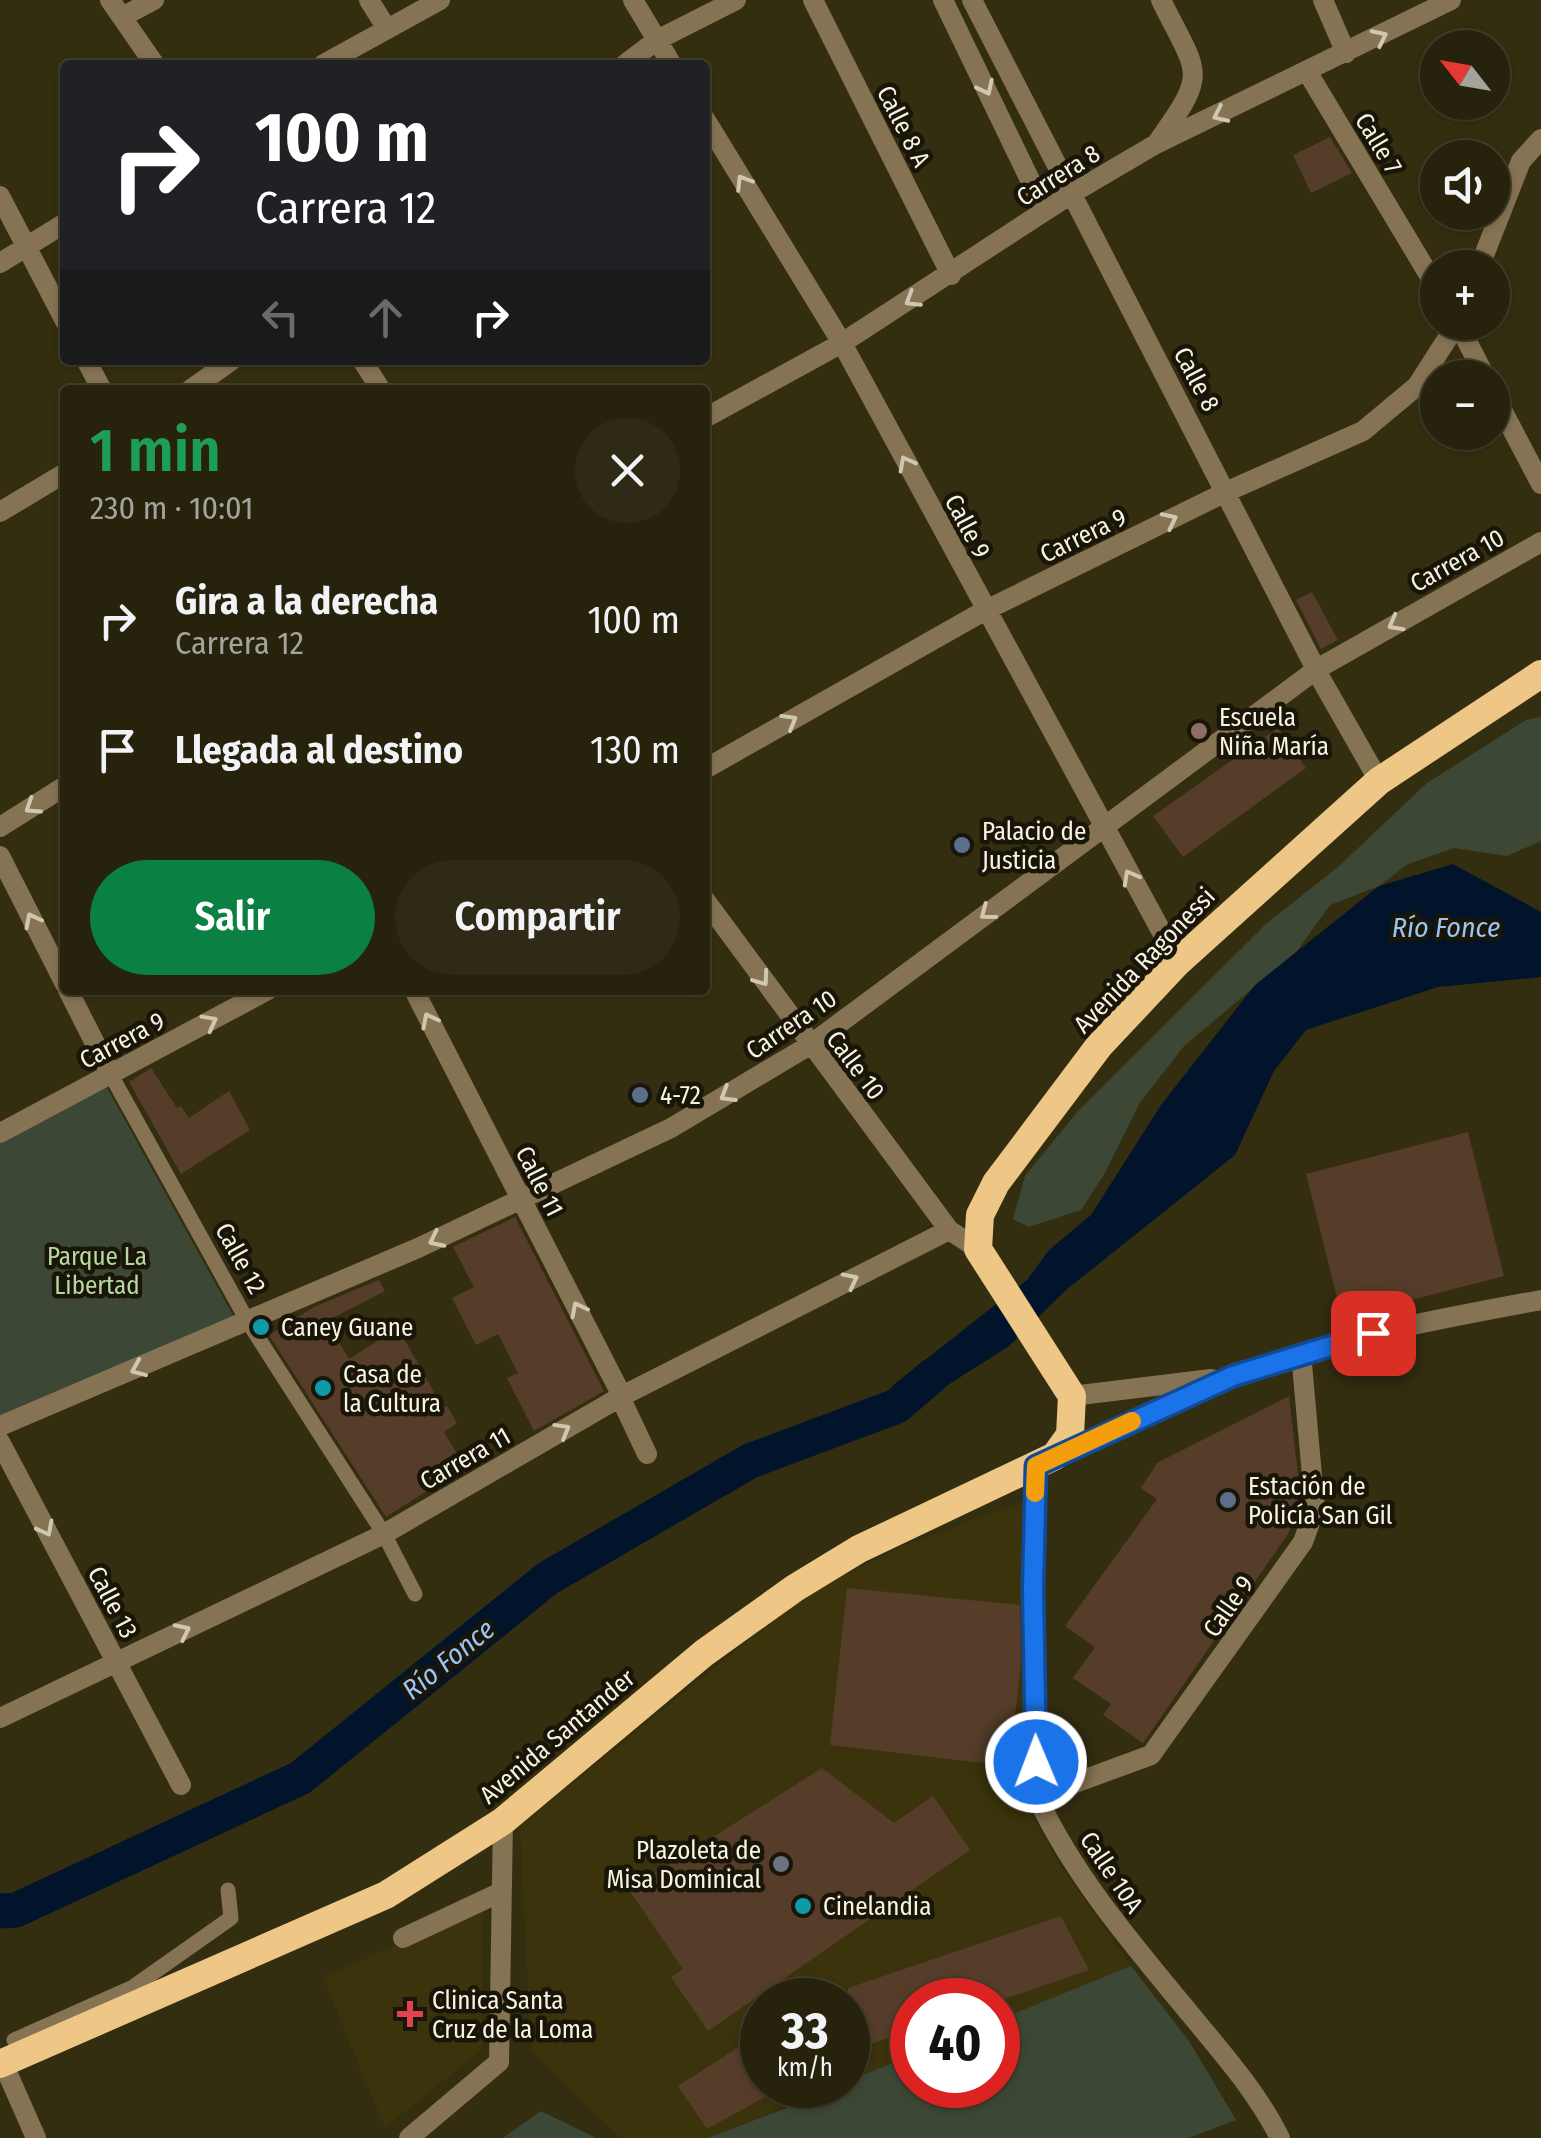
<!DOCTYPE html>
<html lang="es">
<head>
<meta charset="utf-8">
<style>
  :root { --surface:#27220c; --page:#2f2a15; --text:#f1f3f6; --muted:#a4a49d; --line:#433f2d; --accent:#0b8043 }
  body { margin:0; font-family:"Fira Sans Condensed",sans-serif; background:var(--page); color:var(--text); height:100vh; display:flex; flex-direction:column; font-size:38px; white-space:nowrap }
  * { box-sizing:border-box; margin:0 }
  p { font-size:32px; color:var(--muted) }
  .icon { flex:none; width:55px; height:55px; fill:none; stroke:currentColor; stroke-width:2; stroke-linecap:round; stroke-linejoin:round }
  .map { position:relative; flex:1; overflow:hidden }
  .panel { position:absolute; left:60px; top:385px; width:650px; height:610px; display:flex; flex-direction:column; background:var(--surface); border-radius:10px; box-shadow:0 2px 8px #0004,0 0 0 2px var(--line) }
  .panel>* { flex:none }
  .top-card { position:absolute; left:60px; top:60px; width:650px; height:305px; border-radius:10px; box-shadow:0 2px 8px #0004,0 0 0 2px var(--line); background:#202124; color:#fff; overflow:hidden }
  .needle { width:65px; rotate:301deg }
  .tools { position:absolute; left:1420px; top:30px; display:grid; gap:20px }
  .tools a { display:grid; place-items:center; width:90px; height:90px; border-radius:50%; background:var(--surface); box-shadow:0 2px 8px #0004,0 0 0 2px var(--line); font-size:50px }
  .speed { position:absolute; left:740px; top:1978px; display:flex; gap:20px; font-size:50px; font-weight:700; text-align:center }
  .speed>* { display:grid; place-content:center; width:130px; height:130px; border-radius:50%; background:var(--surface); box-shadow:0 2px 8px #0004,0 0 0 2px var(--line); line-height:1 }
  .speed small { font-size:25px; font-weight:400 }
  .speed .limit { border:15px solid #d22; background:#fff; color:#111 }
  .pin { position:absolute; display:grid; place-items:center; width:85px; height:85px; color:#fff; margin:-42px; border-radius:20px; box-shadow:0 5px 15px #0006 }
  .me { position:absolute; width:110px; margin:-55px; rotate:359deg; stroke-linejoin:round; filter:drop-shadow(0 0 8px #0008) }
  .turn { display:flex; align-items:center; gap:35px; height:210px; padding:0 30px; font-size:45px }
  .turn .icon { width:130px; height:130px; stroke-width:2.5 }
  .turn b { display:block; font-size:70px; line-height:85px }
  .lanes { display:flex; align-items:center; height:95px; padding:0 30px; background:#0003; justify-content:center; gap:50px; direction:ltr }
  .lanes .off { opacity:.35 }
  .round { display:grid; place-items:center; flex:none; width:105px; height:105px; border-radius:52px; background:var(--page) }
  .head { display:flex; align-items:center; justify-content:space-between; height:170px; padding:0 30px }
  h1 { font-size:60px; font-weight:600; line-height:75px; color:#1e9e55 }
  .action { display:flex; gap:20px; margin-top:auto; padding:20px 30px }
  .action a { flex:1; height:115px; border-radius:60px; background:var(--accent); color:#fff; font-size:40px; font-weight:600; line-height:115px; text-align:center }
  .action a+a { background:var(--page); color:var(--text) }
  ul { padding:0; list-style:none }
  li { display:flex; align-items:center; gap:30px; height:130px; padding:0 30px }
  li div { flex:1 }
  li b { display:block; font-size:38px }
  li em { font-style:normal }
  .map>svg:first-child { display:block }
</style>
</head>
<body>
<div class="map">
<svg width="1541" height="2138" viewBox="0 0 1541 2138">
  <rect width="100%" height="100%" fill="#342e10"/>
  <path fill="#3b330c" d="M1029 1499 1023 1800 1059 1864 1131 1966 998 2020V2000H912V2055L848 2081V2000H762V2085H838L707 2138H620L531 2051 520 1826 800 1598 896 1549Z
    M483 1907 482 2050 385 2128 323 1977Z"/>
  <path fill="#3c4835" d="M1541 717V841L1507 856 1454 848 1408 864 1379 886 1330 905 1297 951 1184 1046 1139 1104 1105 1173 1081 1210 1029 1227 1013 1219 1025 1176 1078 1111 1267 923 1338 867 1427 783 1526 720Z
    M106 1086 234 1317 0 1416V1144Z
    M1131 1966 1189 2041 1236 2120 1189 2138H707L848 2085V2081L912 2055V2085H998V2020Z
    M541 2111 596 2138H503Z"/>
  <path fill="#01142b" d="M1453 864 1541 912V977L1438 987 1306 1030 1274 1071 1235 1155 1066 1290 1009 1346 910 1409 897 1406 892 1386 1027 1280 1049 1250 1091 1215 1161 1105 1255 985 1379 886Z"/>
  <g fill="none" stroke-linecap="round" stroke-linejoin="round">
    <path stroke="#01142b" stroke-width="35" d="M0 1911 16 1910 300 1778 548 1578 750 1461 897 1406 932 1376"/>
  </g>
  <path fill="#553d29" d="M1330 137 1352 173 1311 193 1293 155Z
    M1312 592 1338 640 1321 649 1296 600Z
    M1278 728 1306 768 1183 857 1153 816Z
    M151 1068 177 1108 181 1106 189 1118 229 1091 250 1130 181 1174 129 1082Z
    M1468 1132 1504 1276 1342 1318 1306 1174Z
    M515 1217 604 1391 534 1431 507 1378 518 1373 498 1334 476 1345 452 1298 474 1287 453 1247Z
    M379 1280 385 1291 327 1321 349 1359 398 1328 443 1408 447 1406 457 1423 444 1432 465 1467 386 1517 269 1335 314 1307Z
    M1289 1396 1300 1492 1288 1534 1143 1743 1103 1715 1111 1704 1073 1678 1095 1647 1065 1626 1157 1499 1141 1488 1157 1463Z
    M847 1588 1020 1605 1021 1664 1009 1766 830 1745Z
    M822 1768 894 1823 933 1796 970 1850 708 2031 671 1977 683 1969 629 1890Z
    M1061 1916 1089 1970 1001 2000H912V2030L848 2052V1988Z
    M762 2032V2081L751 2085H787L707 2129 678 2086Z"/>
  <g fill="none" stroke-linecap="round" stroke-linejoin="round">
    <path stroke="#867354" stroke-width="15" d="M111 1075 248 1322 384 1534 415 1594
      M14 2040 133 1987 231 1918 228 1890"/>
    <path stroke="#867354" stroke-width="20" d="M110 0 155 65
      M369 0 387 29
      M633 0 672 65
      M813 0 951 275
      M943 0 1045 211
      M972 0 1322 681 1379 781
      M1323 0 1346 53
      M122 17 154 0
      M322 65 440 0
      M624 65 657 40 736 0
      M1308 73 1438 290
      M705 119 842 343 1178 962
      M1157 143C1209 70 1199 77 1161 0
      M0 196 65 321
      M0 263 65 223
      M1479 268 1521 161 1541 139
      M1457 322 1486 378
      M86 360 102 390
      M362 360 381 390
      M190 390 232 360
      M1492 391 1541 484
      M705 418 842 343 1071 194 1156 144 1451 0
      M0 512 65 473
      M705 769 984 611 1228 491 1363 431 1417 386 1458 322
      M0 827 65 786
      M0 856 65 984
      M705 900 949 1230 978 1249
      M68 990 111 1075
      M414 990 622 1396
      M0 1133 268 990
      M620 1397 647 1454
      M0 1426 418 1248 671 1128 810 1045 1317 669 1541 542
      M0 1442 181 1785
      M0 1718 384 1534 622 1396 949 1230
      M1037 1797 1151 1755 1303 1542 1315 1509 1301 1353
      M403 1938 501 1892
      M3 2063 36 2138"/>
    <path stroke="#867354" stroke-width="20" d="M1072 1396 1211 1379
      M1059 1454C1118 1428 1175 1398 1235 1376 1334 1338 1437 1319 1541 1300
      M1036 1466 1033 1588 1037 1797C1075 1878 1134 1946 1191 2015 1223 2054 1257 2092 1280 2138
      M409 2138 499 2062 503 1821"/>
    <path stroke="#eec686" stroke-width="28" d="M0 2064 386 1895 503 1821 704 1653 795 1588 859 1549 1055 1456 1070 1435 1072 1396 978 1249 980 1215 996 1183 1099 1046 1178 962 1379 781 1541 674"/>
  </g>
  <defs><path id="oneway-chevron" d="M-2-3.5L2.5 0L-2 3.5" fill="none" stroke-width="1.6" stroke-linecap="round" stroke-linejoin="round" transform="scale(2.5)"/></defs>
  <g stroke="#d0c7b1">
    <use href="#oneway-chevron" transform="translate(1380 37) rotate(-26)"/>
    <use href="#oneway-chevron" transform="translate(986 88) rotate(64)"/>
    <use href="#oneway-chevron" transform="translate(1220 115) rotate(155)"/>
    <use href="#oneway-chevron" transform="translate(743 182) rotate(-122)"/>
    <use href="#oneway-chevron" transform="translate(912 300) rotate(148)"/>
    <use href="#oneway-chevron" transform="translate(906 463) rotate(-118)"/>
    <use href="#oneway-chevron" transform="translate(1170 520) rotate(-26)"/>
    <use href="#oneway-chevron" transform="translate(1395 624) rotate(151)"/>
    <use href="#oneway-chevron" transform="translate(790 721) rotate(-30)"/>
    <use href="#oneway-chevron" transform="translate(32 807) rotate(147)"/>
    <use href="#oneway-chevron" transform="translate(1130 877) rotate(-119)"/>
    <use href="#oneway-chevron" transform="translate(987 913) rotate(143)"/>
    <use href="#oneway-chevron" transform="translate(32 920) rotate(-117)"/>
    <use href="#oneway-chevron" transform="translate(762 979) rotate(54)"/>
    <use href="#oneway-chevron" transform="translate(429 1020) rotate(-117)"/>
    <use href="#oneway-chevron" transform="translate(210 1022) rotate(-28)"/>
    <use href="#oneway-chevron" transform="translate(727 1095) rotate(149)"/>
    <use href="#oneway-chevron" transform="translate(436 1240) rotate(154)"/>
    <use href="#oneway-chevron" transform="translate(851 1280) rotate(-27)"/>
    <use href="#oneway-chevron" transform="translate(578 1309) rotate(-117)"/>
    <use href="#oneway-chevron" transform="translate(138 1369) rotate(157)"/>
    <use href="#oneway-chevron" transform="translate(563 1430) rotate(-30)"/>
    <use href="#oneway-chevron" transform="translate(46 1529) rotate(62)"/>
    <use href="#oneway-chevron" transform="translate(183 1631) rotate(-26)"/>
  </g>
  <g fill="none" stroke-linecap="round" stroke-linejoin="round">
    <g stroke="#114b97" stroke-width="25">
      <path id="route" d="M1036 1762 1033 1588 1036 1466 1233 1376 1373 1333"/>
    </g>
    <use href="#route" stroke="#1a73e8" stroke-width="18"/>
    <path stroke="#f59e0b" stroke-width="18" d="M1035 1493 1036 1466 1132 1421"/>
  </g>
  <circle fill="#8d6e63" stroke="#191609" stroke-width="4" cx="1199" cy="731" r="10"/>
  <g fill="#5c6f8a" stroke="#191609" stroke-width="4">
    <circle cx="962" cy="845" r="10"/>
    <circle cx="640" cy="1095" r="10"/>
    <circle cx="1228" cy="1500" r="10"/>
  </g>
  <g fill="#0f9aa8" stroke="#191609" stroke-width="4">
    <circle cx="261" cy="1327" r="10"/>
    <circle cx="323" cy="1388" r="10"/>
    <circle cx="803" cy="1906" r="10"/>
  </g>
  <circle fill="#6b7280" stroke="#191609" stroke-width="4" cx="781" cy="1864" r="10"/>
  <path fill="#e0444e" stroke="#191609" stroke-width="4" d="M405 1999h10v10h10v10h-10v10h-10v-10h-10v-10h10z"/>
  <g text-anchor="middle" stroke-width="9" stroke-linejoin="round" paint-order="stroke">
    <g font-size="25" fill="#f8f4e3" stroke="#191609">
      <text transform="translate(904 126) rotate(63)" y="9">Calle 8 A</text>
      <text transform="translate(1379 143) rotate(59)" y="9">Calle 7</text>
      <text transform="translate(1058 175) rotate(-32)" y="9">Carrera 8</text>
      <text transform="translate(1197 379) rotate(62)" y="9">Calle 8</text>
      <text transform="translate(968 526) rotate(62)" y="9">Calle 9</text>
      <text transform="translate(1083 535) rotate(-26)" y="9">Carrera 9</text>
      <text transform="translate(1457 560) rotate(-29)" y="9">Carrera 10</text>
      <text transform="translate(1144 960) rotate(-46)" y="9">Avenida Ragonessi</text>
      <text transform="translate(791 1024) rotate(-34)" y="9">Carrera 10</text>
      <text transform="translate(122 1040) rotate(-28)" y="9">Carrera 9</text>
      <text transform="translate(856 1065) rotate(53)" y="9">Calle 10</text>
      <text transform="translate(540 1181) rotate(63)" y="9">Calle 11</text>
      <text transform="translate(241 1258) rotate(61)" y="9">Calle 12</text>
      <text transform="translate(465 1458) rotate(-30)" y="9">Carrera 11</text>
      <text transform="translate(113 1602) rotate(62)" y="9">Calle 13</text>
      <text transform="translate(1228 1606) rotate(-55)" y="9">Calle 9</text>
      <text transform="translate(557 1736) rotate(-40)" y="9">Avenida Santander</text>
      <text transform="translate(1112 1872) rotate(56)" y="9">Calle 10A</text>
    </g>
    <g font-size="25" fill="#f8f4e3" stroke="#191609" text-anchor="start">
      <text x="1219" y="726">Escuela<tspan x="1219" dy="29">Niña María</tspan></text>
      <text x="982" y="840">Palacio de<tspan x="982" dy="29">Justicia</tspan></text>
      <text x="660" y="1104">4-72</text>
      <text x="281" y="1336">Caney Guane</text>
      <text x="343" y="1383">Casa de<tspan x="343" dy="29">la Cultura</tspan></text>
      <text x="1248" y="1495">Estación de<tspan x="1248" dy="29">Policía San Gil</tspan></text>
      <text x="761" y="1859" text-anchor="end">Plazoleta de<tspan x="761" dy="29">Misa Dominical</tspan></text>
      <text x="823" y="1915">Cinelandia</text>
      <text x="432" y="2009">Clinica Santa<tspan x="432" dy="29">Cruz de la Loma</tspan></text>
    </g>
    <g font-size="25" fill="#b7d9a1" stroke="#191609">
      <text x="97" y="1265">Parque La<tspan x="97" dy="29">Libertad</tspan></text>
    </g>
    <g font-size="28" font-style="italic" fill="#9ac4f5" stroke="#191609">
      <text x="1446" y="937">Río Fonce</text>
      <text transform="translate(448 1659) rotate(-39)" y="10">Río Fonce</text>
    </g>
  </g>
</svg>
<div class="tools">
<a><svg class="needle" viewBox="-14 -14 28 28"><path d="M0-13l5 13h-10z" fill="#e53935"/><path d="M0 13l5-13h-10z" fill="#a4a49d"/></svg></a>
<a><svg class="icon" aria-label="sound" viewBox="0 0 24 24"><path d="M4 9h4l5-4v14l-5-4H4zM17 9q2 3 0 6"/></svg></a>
<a>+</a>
<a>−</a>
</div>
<div class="speed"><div>33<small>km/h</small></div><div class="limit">40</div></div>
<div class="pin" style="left:1373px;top:1333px;background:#d93025"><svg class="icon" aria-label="arrive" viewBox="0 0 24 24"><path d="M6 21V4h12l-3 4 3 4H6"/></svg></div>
<svg class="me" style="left:1036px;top:1762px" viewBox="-20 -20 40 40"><circle r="17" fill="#1a73e8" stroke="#fff" stroke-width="3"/><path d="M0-11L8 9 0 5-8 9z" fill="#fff"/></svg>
<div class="top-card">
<div class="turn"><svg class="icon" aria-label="right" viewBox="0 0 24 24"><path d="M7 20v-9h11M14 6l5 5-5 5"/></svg><div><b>100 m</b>Carrera 12</div></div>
<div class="lanes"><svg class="icon off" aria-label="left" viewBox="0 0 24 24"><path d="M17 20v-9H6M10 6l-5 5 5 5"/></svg><svg class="icon off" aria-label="ahead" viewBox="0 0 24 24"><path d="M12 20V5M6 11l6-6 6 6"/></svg><svg class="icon" aria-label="right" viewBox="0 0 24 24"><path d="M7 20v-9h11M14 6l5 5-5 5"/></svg></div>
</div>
<section class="panel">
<div class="head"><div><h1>1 min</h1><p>230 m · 10:01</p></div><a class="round"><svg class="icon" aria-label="close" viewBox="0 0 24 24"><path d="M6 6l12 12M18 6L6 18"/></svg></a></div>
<ul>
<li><svg class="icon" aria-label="right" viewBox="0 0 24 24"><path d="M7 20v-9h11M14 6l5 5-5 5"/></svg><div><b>Gira a la derecha</b><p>Carrera 12</p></div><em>100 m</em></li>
<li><svg class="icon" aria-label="arrive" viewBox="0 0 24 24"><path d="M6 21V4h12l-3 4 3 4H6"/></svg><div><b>Llegada al destino</b></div><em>130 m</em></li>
</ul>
<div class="action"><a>Salir</a><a>Compartir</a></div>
</section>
</div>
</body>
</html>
